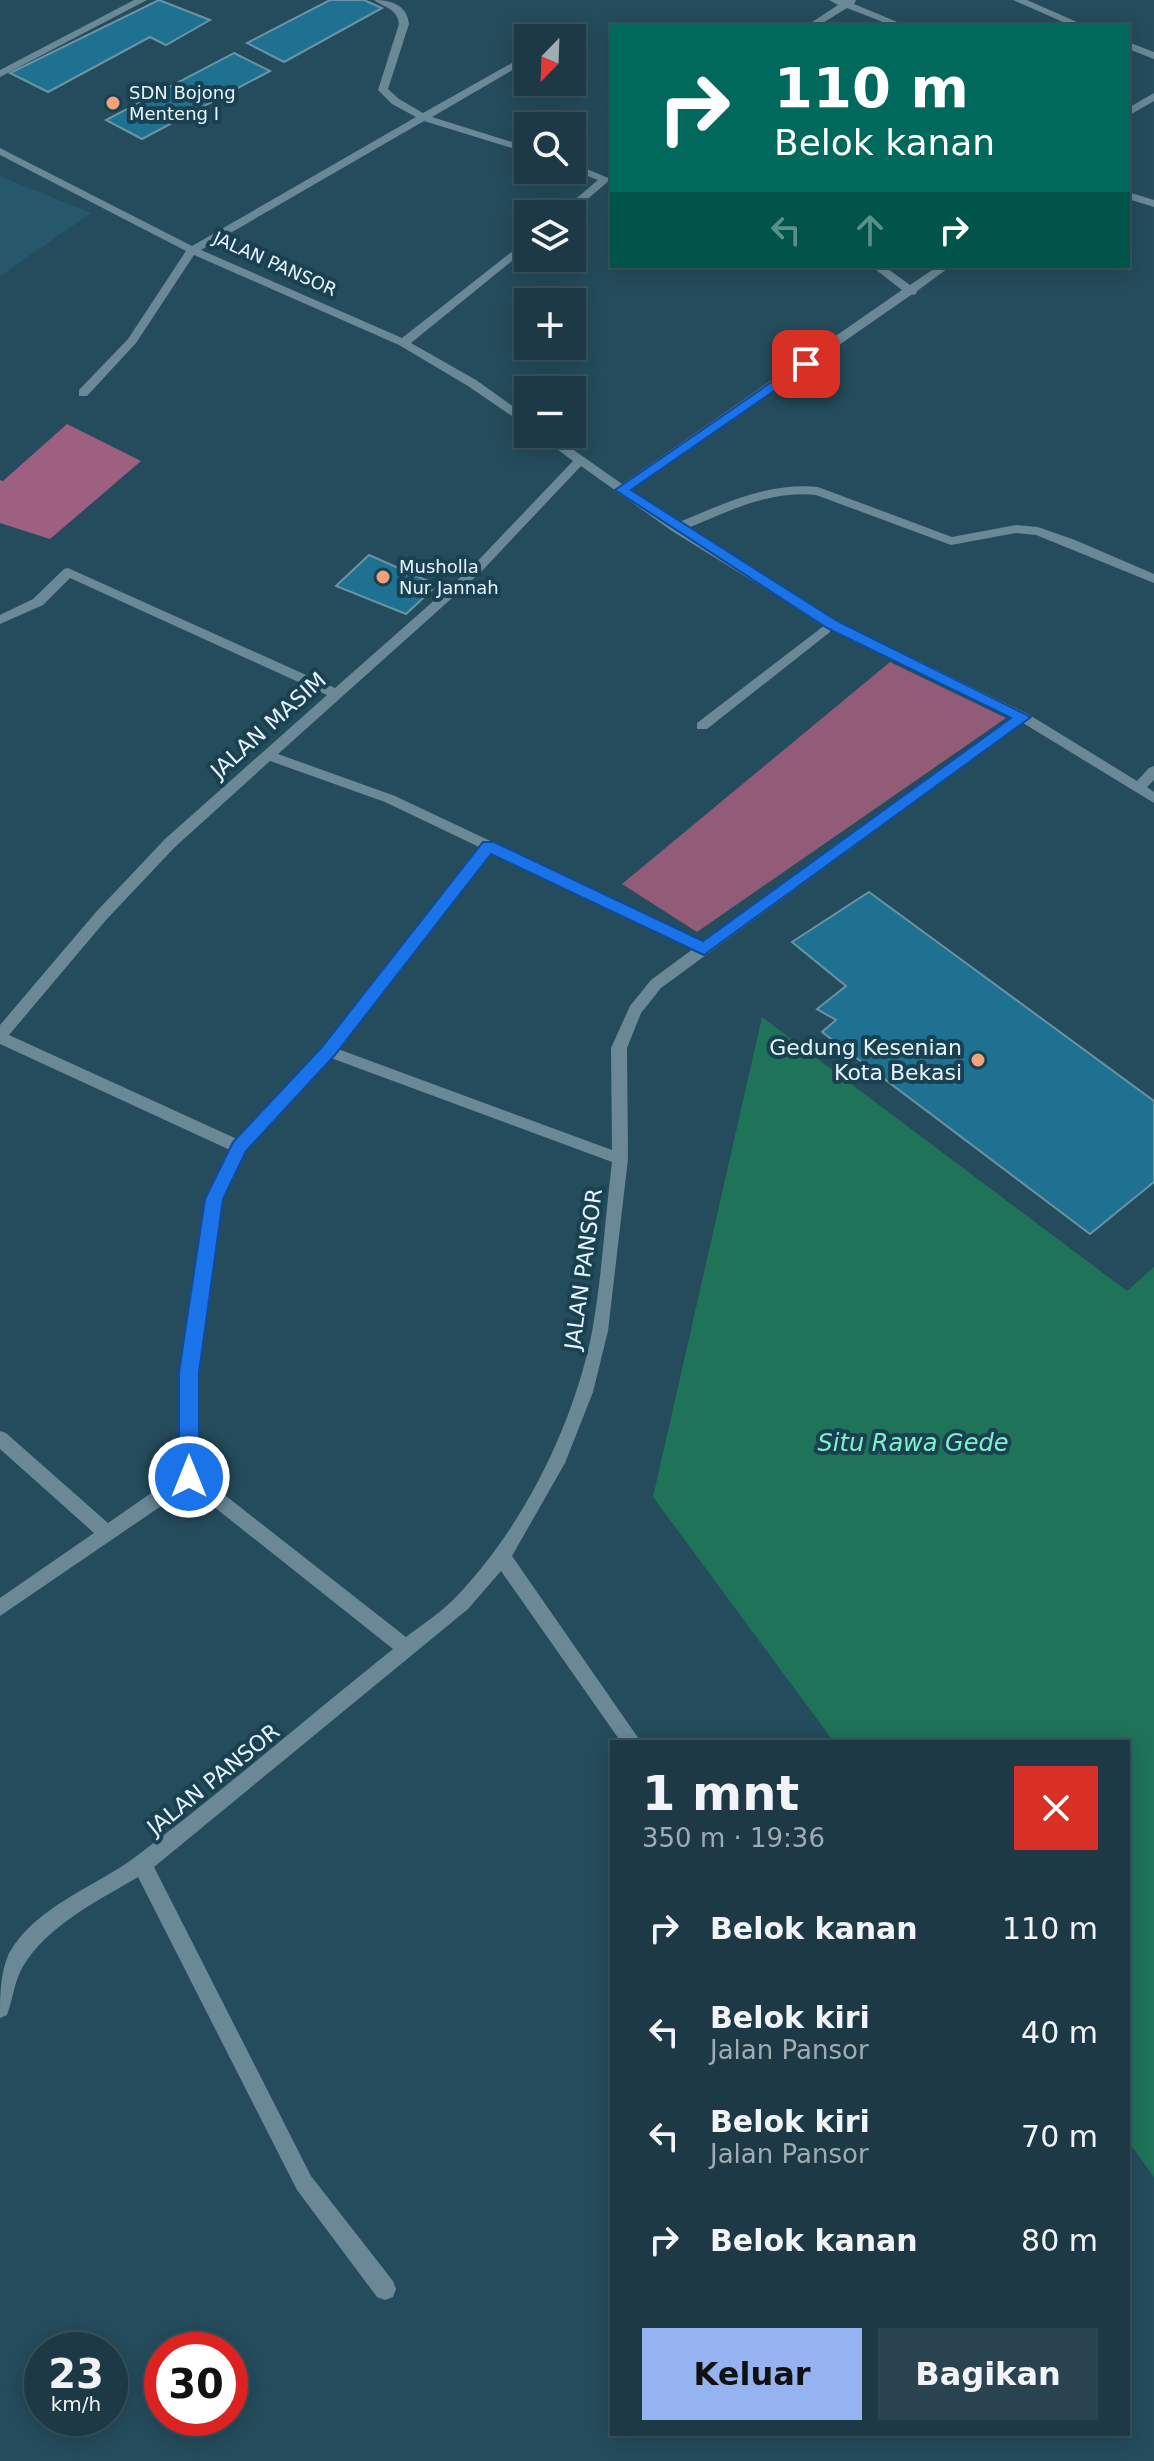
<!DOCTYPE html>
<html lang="id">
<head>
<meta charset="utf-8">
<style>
  :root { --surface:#1c3945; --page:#294450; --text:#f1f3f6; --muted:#a0acb3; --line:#3a535e; --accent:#95b2f1 }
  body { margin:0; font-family:"DejaVu Sans",sans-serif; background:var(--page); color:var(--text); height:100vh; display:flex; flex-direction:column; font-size:30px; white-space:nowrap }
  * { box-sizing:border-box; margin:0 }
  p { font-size:26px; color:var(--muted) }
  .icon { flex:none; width:44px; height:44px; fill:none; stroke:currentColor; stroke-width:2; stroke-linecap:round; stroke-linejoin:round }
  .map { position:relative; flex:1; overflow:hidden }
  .sheet { position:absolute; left:610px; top:1740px; width:520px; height:696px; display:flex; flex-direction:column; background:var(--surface); border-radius:0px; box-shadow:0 4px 20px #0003,0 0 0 2px var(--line) }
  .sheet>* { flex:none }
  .top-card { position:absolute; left:610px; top:24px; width:520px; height:244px; border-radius:0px; box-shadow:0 4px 20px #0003,0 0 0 2px var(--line); background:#00695c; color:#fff; overflow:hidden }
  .needle { width:52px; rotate:203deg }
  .controls { position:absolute; left:514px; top:24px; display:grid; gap:16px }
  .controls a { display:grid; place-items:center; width:72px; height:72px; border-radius:0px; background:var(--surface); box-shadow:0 4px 20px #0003,0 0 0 2px var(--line); font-size:40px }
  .speed { position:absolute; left:24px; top:2332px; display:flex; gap:16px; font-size:40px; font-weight:700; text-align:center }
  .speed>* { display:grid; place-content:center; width:104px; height:104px; border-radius:50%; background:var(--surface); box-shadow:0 4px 20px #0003,0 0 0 2px var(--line); line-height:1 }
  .speed small { font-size:20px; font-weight:400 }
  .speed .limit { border:12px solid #d22; background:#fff; color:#111 }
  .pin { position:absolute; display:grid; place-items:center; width:68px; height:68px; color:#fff; margin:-34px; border-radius:16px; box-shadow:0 4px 12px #0006 }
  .me { position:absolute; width:88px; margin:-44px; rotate:0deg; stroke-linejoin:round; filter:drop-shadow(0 0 6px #0008) }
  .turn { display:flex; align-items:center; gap:28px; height:168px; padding:0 32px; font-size:36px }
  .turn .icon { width:104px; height:104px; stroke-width:2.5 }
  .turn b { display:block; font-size:56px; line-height:68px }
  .lanes { display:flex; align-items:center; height:76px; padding:0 32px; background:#0003; justify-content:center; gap:40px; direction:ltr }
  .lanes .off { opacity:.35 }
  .round { display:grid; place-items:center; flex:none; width:84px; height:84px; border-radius:0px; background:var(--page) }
  .summary { display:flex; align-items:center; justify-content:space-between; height:136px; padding:0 32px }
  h1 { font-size:48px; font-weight:800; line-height:60px }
  .action { display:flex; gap:16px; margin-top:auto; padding:16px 32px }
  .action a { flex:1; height:92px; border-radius:0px; background:var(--accent); color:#111; font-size:32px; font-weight:800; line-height:92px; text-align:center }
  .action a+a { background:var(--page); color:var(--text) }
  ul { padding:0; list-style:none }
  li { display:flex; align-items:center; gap:24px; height:104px; padding:0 32px }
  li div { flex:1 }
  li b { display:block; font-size:30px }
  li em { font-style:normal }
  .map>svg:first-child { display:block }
</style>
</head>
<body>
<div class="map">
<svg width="1154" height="2461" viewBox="0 0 1154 2461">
  <rect width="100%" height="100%" fill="#254c5c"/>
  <path fill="#26576b" d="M0 176 91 213 0 276Z"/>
  <path fill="#925c78" d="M890 662 1006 718 697 932 622 884Z"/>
  <path fill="#9d6080" d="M67 424 141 461 50 539 0 523V480L3 481Z"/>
  <path fill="#1f7359" d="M762 1017 1127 1291 1154 1267V2177L1128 2141V1742H834L653 1497Z"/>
  <path fill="#1e7190" stroke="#6a93a5" stroke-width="2" d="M159 0 210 20 166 45 150 37 48 92 10 73Z
    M330 0H364L382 8 284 62 247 43Z
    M234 53 270 71 142 139 106 120Z
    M369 555 437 585 406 614 336 586Z
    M869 892 1154 1101V1182L1090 1234 822 1032 836 1020 817 1009 846 986 792 942Z"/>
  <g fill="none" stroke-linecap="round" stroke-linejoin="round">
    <path fill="#6a8896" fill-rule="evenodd" d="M825 625 830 626V632L707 729H697V723Z"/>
    <path fill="#6a8896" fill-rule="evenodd" d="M134 0H147L0 77V70Z
      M374 0C391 0 407 5 409 24L388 89 399 99 423 113 528 54V61L432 117 528 147V153L424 121 201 250 402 338 528 239V248L411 343 476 380 528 417V427L468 386 399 345 194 255 136 343 87 396H79V390L128 339 186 251 0 155V148L192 246 416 117 392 104 378 90 399 24C397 8 385 8 374 0Z
      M829 0H856L854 4 907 26H893L847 8 818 26H806L838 5Z
      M1013 0H1027L1086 26H1072Z
      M1128 42 1154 52V59L1128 49Z
      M1154 93V101L1128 116V108Z
      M572 163 611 179 570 214H558L598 180 572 170Z
      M1128 192 1154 200V207L1128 199Z
      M871 266H884L910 285 938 266H951L917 291 916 294 911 295 630 490 677 523C723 504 767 482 818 487L952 537 1016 525 1038 527 1075 540 1154 574V583L1036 535 1016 533 951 545 816 495C769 490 729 511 686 529L837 621 1028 714 1137 781 1149 768 1154 766V780L1147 787 1154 792V803L1023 723 661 988 641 1013 627 1048 628 1159 608 1331 593 1392 565 1463 512 1556 641 1742H621L501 1571 468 1609 154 1867 311 2176 393 2281 396 2289 393 2297 385 2300 377 2297 297 2190 138 1877C98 1901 47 1925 22 1968 14 1983 13 1999 7 2015L0 2018C0 1995 0 1974 9 1953 38 1904 95 1888 138 1855 225 1789 308 1717 393 1649L189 1487 0 1616V1598L94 1533 0 1449V1431L6 1433 108 1523 180 1473 181 1372 206 1199 230 1150 0 1044V1025L96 912 165 839 327 695 70 578 43 605 0 624V615L33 599 64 569 68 568 335 688 472 567 573 461 537 434H551L622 484 902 290ZM581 466 672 531 827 627 1013 718 704 942 395 796 278 754 480 573ZM270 761 385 802 479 847 323 1047 237 1139 9 1035 106 920 175 847ZM491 853 693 949 651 980 630 1006 611 1048 612 1150 338 1049ZM331 1058 612 1162C605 1218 602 1277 592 1332 573 1426 524 1525 458 1595 443 1611 423 1624 406 1637L198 1474 197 1372 222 1199 245 1151Z"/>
  </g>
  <path fill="#1a73e8" stroke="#114b97" stroke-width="2" d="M802 361 813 364 631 490 837 621 1031 717 704 955 491 854 334 1056 246 1151 223 1199 199 1372V1477L196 1483 189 1486 182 1483 179 1477V1372L205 1199 233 1142 322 1047 483 842H494L703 941 1011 718 827 628 615 490Z"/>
  <g fill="#f0a27a" stroke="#194151" stroke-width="3">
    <circle cx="113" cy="103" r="8"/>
    <circle cx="383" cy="577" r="8"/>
    <circle cx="978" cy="1060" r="8"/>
  </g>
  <g text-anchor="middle" stroke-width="8" stroke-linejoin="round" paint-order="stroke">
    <g font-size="18" fill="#e5f5fd" stroke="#194151" text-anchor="start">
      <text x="129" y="99">SDN Bojong<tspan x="129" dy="21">Menteng I</tspan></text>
      <text x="399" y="573">Musholla<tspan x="399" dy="21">Nur Jannah</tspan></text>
    </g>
    <g font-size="18" fill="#e5f5fd" stroke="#194151">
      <text transform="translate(275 264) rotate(24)" y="6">JALAN PANSOR</text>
    </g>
    <g font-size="22" fill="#e5f5fd" stroke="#194151">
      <text transform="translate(268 725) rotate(-42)" y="8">JALAN MASIM</text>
      <text transform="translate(583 1269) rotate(-82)" y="8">JALAN PANSOR</text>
      <text transform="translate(213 1779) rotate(-39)" y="8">JALAN PANSOR</text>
    </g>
    <g font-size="22" fill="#e5f5fd" stroke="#194151" text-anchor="end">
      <text x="962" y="1055">Gedung Kesenian<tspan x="962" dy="25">Kota Bekasi</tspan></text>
    </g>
    <g font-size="24" font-style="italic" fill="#80f1c8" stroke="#194151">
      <text x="913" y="1451">Situ Rawa Gede</text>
    </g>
  </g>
</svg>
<div class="controls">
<a><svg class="needle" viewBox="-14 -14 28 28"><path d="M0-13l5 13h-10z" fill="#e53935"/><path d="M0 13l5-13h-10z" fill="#a0acb3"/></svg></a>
<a><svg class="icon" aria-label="search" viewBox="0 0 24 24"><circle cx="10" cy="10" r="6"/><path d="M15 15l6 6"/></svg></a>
<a><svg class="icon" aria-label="layers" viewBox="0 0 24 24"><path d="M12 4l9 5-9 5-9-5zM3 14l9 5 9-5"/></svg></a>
<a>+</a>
<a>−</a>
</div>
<div class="speed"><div>23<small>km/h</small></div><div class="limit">30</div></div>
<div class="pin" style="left:806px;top:364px;background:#d93025"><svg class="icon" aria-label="arrive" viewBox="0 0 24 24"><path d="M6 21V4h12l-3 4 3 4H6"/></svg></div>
<svg class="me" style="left:189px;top:1477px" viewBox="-20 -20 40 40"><circle r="17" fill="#1a73e8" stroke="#fff" stroke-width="3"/><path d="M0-11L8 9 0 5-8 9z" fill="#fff"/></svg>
<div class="top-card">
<div class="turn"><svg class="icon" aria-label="right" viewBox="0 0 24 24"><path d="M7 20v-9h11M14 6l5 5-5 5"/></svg><div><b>110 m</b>Belok kanan</div></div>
<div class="lanes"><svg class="icon off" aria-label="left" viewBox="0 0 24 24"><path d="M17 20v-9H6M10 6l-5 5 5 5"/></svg><svg class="icon off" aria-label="ahead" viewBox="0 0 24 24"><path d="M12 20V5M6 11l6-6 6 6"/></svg><svg class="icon" aria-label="right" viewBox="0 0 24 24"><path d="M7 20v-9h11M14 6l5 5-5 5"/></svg></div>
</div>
<section class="sheet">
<div class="summary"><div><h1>1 mnt</h1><p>350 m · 19:36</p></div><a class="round" style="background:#d93025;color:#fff"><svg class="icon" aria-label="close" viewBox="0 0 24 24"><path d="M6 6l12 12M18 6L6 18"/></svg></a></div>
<ul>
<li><svg class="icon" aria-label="right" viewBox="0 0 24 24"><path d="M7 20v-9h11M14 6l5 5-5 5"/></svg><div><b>Belok kanan</b></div><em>110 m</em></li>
<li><svg class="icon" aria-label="left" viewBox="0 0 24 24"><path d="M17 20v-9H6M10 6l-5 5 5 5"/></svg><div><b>Belok kiri</b><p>Jalan Pansor</p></div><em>40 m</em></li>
<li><svg class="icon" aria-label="left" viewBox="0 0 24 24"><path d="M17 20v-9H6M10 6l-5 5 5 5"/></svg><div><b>Belok kiri</b><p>Jalan Pansor</p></div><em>70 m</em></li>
<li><svg class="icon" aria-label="right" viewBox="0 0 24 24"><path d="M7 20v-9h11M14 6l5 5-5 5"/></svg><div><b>Belok kanan</b></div><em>80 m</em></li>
</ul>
<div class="action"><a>Keluar</a><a>Bagikan</a></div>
</section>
</div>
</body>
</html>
